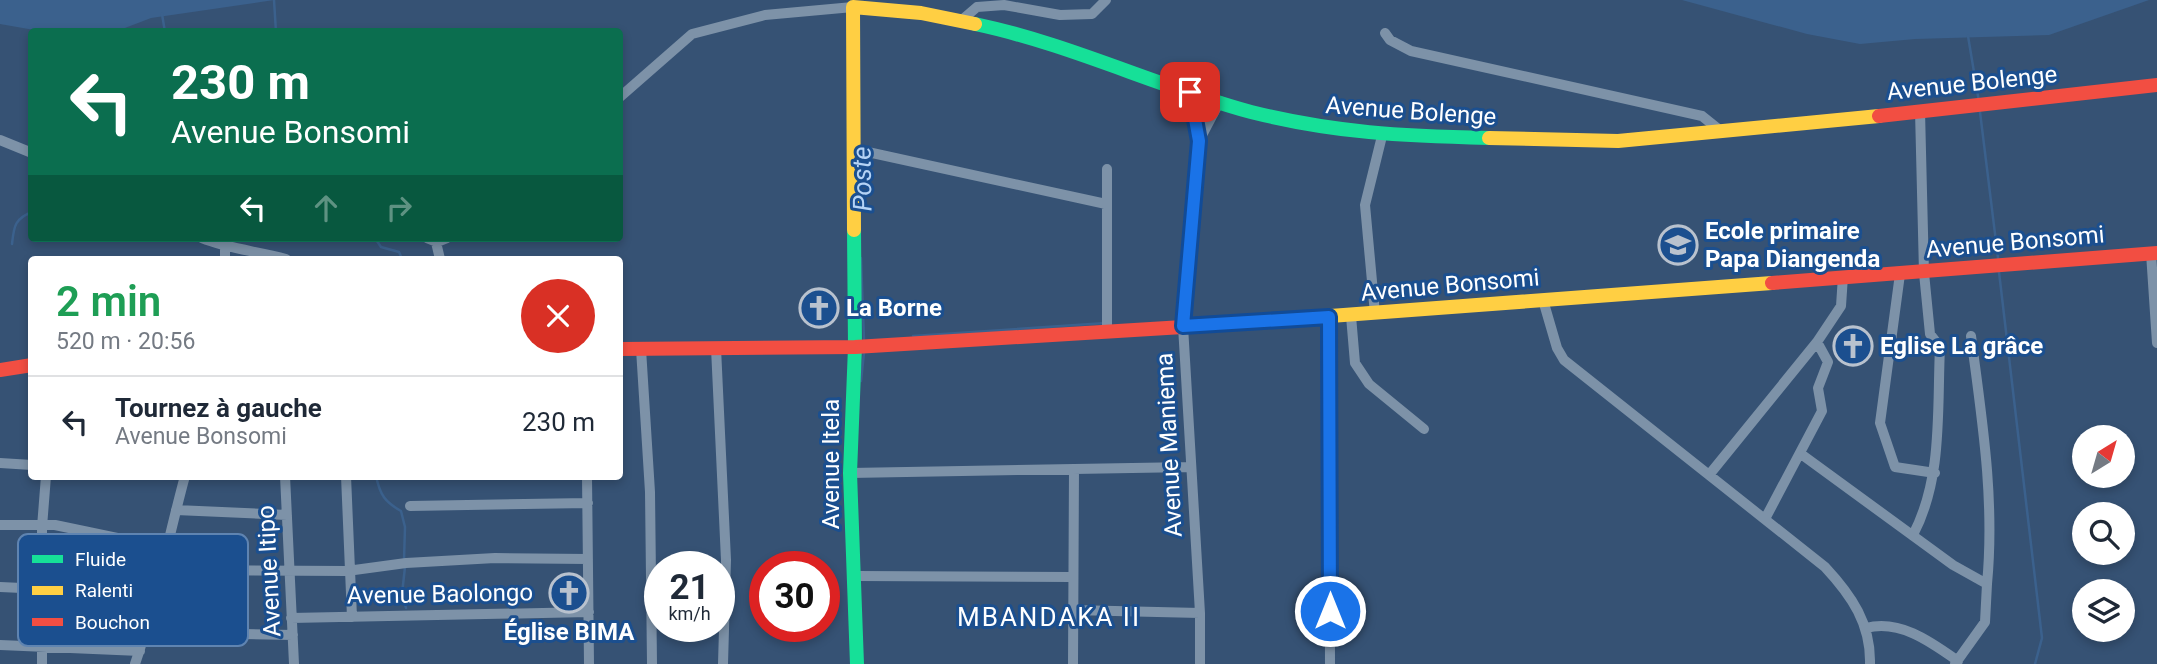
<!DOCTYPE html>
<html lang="fr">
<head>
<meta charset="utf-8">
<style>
  :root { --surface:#fff; --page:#f6f6f7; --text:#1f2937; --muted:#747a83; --line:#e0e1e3 }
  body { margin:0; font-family:Roboto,sans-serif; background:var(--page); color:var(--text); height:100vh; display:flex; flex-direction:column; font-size:26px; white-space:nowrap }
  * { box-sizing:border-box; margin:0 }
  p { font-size:23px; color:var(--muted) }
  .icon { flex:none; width:38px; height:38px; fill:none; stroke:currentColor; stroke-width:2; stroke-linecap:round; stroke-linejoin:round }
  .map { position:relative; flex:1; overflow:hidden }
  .sheet { position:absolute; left:28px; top:256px; width:595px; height:224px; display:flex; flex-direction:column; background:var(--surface); border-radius:7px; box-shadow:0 4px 10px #0003 }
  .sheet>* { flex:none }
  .banner { position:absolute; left:28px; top:28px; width:595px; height:214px; border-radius:7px; box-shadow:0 4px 10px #0003; background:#0b6e4f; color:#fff; overflow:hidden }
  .needle { width:46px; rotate:37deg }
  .fabs { position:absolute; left:2072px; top:425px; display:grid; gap:14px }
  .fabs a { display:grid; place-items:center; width:63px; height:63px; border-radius:50%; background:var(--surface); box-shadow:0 4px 10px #0003; font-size:35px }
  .speed { position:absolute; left:644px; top:551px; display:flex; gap:14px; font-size:35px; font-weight:700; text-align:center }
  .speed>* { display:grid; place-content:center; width:91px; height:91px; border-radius:50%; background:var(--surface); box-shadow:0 4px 10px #0003; line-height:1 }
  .speed small { font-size:18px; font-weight:400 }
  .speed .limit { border:10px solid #d22; background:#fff; color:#111 }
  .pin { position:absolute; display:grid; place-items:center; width:60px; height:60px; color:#fff; margin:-30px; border-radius:14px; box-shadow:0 4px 10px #0006 }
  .me { position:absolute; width:77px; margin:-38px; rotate:0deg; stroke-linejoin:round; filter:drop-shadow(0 0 5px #0008) }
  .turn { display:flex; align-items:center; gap:24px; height:147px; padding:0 28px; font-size:32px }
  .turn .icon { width:91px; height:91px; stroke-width:2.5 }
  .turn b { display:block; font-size:49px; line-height:60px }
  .lanes { display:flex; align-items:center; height:66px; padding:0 28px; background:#0003; justify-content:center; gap:35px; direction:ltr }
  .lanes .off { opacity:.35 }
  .round { display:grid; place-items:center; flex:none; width:74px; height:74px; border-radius:37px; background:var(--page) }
  .summary { display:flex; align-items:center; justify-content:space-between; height:119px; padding:0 28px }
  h1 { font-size:42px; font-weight:600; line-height:52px; color:#1e9e55 }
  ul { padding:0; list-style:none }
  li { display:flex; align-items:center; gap:21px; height:91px; padding:0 28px; border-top:2px solid var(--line) }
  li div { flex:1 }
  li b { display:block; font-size:26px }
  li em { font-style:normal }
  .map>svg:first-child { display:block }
</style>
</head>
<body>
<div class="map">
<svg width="2157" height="664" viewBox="0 0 2157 664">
  <rect width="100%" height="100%" fill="#365274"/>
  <path fill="#3b618d" d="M0 0H274L151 18 117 31H40L0 24Z
    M1682 0H2149L2049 35 1915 39 1860 44 1807 34Z"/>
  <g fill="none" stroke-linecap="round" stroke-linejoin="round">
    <path stroke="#3b618d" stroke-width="2.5" d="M274 0 276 32
      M162 14 165 32
      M1968 36 1979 102
      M1980 112 1998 258
      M375 238 381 247 399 252 402 259
      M12 244C14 227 14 219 32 212
      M861 258 864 339
      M1999 272 2042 638 2035 664
      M913 336 1106 323
      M861 381 864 353
      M376 476C380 495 385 502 401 511L405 527 404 560
      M405 567 402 594 406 608"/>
    <path stroke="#7d92a8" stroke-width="10" d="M963 19 977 7 1004 5 1060 15 1092 14 1106 0
      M1385 33 1390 40 1411 51 1702 116 1722 132
      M1190 92 1199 141 1183 326 1200 613V664
      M620 97 692 34 765 15 853 7
      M0 140 32 153
      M1199 141 1220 101
      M854 149 1106 204
      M1107 169V330
      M202 238C229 249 257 251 286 259
      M427 238 437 242 447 238
      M435 238 440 259
      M2151 253 2157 343
      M225 259V248
      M1900 274 1880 423 1895 467 1935 473
      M1543 300 1557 348 1564 360 1825 567C1852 596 1871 624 1870 664
      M1375 314 1365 205 1382 136
      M1351 316 1355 363 1369 384 1424 429
      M1329 317 1330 664
      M1971 336C1982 419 1995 500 1987 584
      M716 348 726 560 723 664
      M641 349 650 492 652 664
      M1801 454 1953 565 1987 584 1985 622 1955 664
      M0 463 32 465
      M850 473 1190 467
      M1709 475 1817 342 1841 306 1843 276
      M285 476 294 664
      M346 476 352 617
      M587 476 589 664
      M410 506 588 503
      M176 510 287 515
      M1765 519 1822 411 1818 388 1828 362 1817 342
      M0 525H55L165 548
      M1913 535C1943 478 1937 410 1940 347L1930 334 1924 273 1920 111
      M159 570 347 571 406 563 495 558 588 559
      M856 576 1072 577
      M0 587 155 594
      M1072 610 1200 613
      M291 618 589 612
      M1866 628C1900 619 1931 642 1958 661
      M146 632 293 635
      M0 645 140 651
      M42 664V527L46 476
      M135 664C156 603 168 538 185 476
      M1073 664 1074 469"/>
    <path stroke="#16e098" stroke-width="14" d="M975 24C1070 44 1158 87 1251 112 1335 133 1403 136 1489 138
      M854 230 855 347 850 473 857 664"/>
    <path stroke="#ffcf43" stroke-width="14" d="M1489 138 1618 141 1879 116
      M854 230 853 7 921 13 975 24
      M1183 327 1772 283"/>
    <path stroke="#f24e42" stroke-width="14" d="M1879 116 2157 85
      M1772 283 2157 253
      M620 349 855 347 1183 327
      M0 370 32 365"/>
  </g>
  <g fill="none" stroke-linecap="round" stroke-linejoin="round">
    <g stroke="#114b97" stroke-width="18">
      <path id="route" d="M1190 92 1199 141 1183 326 1329 317 1330 611"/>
    </g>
    <use href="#route" stroke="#1a73e8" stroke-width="12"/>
  </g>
  <defs>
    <g id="school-ring" transform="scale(2.0125)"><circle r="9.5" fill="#1b4f8f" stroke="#b9c2ce" stroke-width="1.5"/><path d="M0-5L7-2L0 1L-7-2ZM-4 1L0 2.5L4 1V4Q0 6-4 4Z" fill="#b9c2ce"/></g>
    <g id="church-ring" transform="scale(2.0125)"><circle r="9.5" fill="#1b4f8f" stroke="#b9c2ce" stroke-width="1.5"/><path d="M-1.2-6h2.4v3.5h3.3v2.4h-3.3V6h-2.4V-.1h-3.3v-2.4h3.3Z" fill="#b9c2ce"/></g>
  </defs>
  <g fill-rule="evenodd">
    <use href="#school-ring" x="1678" y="245"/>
    <use href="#church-ring" x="819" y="308"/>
    <use href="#church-ring" x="1853" y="346"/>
    <use href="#church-ring" x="569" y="593"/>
  </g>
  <g text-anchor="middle" stroke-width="6" stroke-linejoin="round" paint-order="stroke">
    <g font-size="24" fill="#fff" stroke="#1b4f8f">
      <text transform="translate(1972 83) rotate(-6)" y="8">Avenue Bolenge</text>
      <text transform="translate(1411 111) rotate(4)" y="8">Avenue Bolenge</text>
      <text transform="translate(2015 242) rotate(-5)" y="8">Avenue Bonsomi</text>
      <text transform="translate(1450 285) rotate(-5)" y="8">Avenue Bonsomi</text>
      <text transform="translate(1169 445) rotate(-93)" y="8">Avenue Maniema</text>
      <text transform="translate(831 464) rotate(-90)" y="8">Avenue Itela</text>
      <text transform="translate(269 571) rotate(-93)" y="8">Avenue Itipo</text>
      <text transform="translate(440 594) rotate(-1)" y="8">Avenue Baolongo</text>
    </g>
    <g font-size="24" font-weight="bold" fill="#fff" stroke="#1b4f8f" text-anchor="start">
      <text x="1705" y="239">Ecole primaire<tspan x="1705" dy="28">Papa Diangenda</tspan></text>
      <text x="846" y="316">La Borne</text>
      <text x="1880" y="354">Eglise La grâce</text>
      <text x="569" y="640" text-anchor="middle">Église BIMA</text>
    </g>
    <g font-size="26" font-style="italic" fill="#b5d3f5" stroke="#1b4f8f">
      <text transform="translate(862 179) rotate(-91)" y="9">Poste</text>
    </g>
    <g font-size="26" letter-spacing="2" fill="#fff" stroke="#1b4f8f">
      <text x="1049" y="626">MBANDAKA II</text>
    </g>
  </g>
  <rect x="18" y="534" width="230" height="112" rx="10" fill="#1b4f8f" stroke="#5f84b1" stroke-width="2"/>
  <rect x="32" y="555" width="31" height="8" fill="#16e098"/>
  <rect x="32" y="586" width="31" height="9" fill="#ffcf43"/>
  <rect x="32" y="618" width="31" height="8" fill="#f24e42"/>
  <g font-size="19" fill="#fff">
    <text x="75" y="566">Fluide</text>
    <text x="75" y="597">Ralenti</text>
    <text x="75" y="629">Bouchon</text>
  </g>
</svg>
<div class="fabs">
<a><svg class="needle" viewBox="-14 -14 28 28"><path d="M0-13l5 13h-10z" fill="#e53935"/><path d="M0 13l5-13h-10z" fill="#747a83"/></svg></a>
<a><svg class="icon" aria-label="search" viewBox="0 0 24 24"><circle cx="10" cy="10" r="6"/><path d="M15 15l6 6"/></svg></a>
<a><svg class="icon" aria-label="layers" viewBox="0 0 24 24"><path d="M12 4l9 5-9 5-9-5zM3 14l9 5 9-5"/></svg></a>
</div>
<div class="speed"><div>21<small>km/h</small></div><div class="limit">30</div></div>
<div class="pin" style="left:1190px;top:92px;background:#d93025"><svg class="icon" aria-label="arrive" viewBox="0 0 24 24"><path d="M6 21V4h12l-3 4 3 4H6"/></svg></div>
<svg class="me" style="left:1330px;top:611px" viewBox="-20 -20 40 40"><circle r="17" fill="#1a73e8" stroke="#fff" stroke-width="3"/><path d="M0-11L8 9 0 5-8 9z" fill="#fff"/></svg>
<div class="banner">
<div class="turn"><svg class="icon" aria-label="left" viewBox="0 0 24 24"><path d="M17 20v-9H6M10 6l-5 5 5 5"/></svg><div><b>230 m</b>Avenue Bonsomi</div></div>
<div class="lanes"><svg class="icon" aria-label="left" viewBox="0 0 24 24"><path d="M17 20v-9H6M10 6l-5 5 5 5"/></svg><svg class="icon off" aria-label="ahead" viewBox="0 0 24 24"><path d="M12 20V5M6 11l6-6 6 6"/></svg><svg class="icon off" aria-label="right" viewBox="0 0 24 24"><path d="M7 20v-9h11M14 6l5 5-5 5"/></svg></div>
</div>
<section class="sheet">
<div class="summary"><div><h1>2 min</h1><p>520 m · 20:56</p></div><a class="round" style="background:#d93025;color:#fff"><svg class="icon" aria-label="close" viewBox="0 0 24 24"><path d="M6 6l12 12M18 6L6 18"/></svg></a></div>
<ul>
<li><svg class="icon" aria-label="left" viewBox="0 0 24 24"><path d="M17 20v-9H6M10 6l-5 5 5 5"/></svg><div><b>Tournez à gauche</b><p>Avenue Bonsomi</p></div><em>230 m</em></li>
</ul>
</section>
</div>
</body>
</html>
